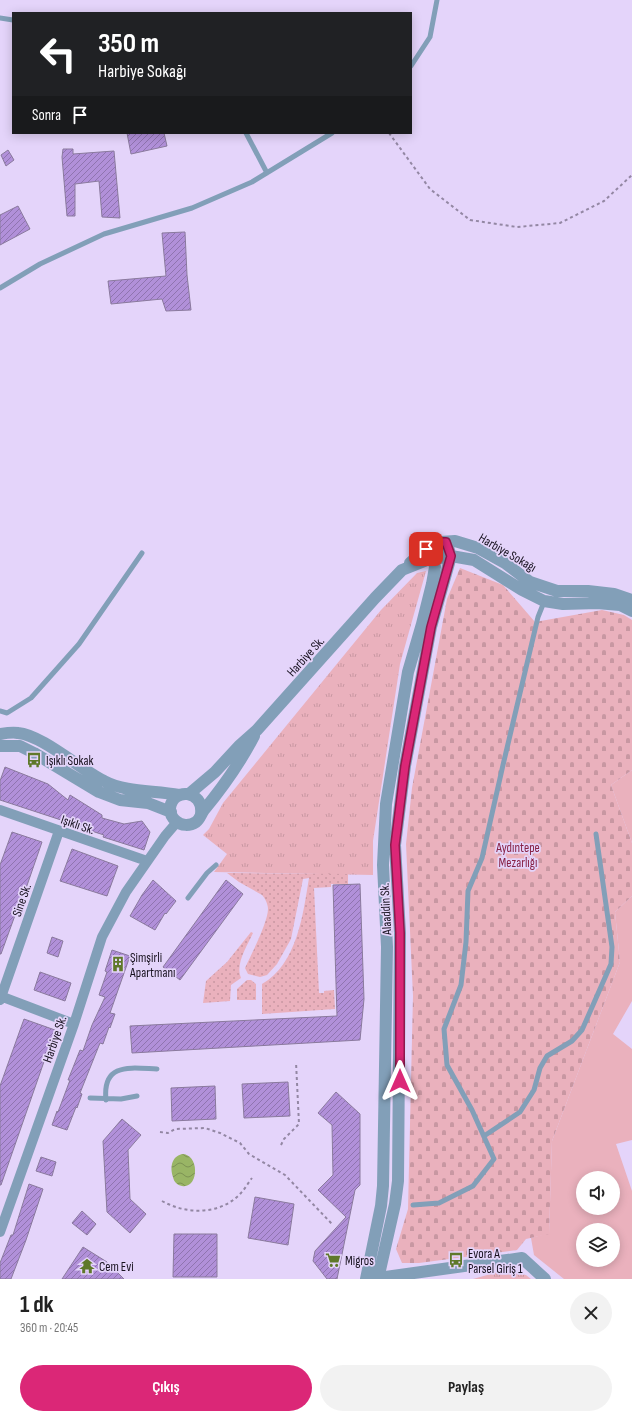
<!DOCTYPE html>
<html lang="tr">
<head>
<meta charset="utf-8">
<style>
  :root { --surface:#fff; --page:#f2f2f2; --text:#222; --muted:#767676; --accent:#db2777 }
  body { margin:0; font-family:"Sofia Sans Condensed",sans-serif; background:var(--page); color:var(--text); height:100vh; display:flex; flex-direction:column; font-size:15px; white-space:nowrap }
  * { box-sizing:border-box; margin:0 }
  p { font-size:13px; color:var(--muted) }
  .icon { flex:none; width:22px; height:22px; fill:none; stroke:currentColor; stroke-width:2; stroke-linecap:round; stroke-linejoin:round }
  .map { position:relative; height:1279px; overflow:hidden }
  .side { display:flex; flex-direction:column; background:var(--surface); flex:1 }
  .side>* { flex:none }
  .banner { position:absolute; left:12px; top:12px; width:400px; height:122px; border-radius:0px; box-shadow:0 2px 10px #0003; background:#202124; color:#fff; overflow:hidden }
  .buttons { position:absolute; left:576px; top:1171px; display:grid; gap:8px }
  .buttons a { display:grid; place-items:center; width:44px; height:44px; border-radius:50%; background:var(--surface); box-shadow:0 2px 10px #0003; font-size:20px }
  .pin { position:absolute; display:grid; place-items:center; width:34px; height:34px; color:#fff; margin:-17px; border-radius:8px; box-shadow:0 2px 6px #0006 }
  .me { position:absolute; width:44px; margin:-22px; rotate:0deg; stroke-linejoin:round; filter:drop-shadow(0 0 3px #0008) }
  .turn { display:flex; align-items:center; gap:14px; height:84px; padding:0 20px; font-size:18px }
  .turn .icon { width:52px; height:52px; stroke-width:2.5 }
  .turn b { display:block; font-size:28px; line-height:34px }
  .then { display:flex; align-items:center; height:38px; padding:0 20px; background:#0003; gap:8px; font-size:15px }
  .round { display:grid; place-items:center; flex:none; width:42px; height:42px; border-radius:21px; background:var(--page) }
  .overview { display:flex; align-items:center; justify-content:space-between; height:68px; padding:0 20px }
  h1 { font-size:24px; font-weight:700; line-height:30px }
  .button { display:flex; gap:8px; margin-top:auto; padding:8px 20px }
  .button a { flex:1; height:46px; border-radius:24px; background:var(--accent); color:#fff; font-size:16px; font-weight:700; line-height:46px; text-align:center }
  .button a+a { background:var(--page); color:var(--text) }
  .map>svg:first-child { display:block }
</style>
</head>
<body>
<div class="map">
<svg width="632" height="1279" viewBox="0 0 632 1279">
  <defs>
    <pattern id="cemetery-stones" width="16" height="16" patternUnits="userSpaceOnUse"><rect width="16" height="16" fill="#eab1bd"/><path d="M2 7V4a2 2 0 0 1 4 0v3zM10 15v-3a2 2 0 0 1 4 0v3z" fill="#c897a2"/></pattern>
    <pattern id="park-tufts" width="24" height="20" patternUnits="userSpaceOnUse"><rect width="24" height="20" fill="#eab1bd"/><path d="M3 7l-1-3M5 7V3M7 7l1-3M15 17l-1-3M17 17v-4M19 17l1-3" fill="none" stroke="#c897a2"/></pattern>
    <pattern id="garden-dots" width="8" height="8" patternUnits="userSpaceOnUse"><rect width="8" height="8" fill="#eab1bd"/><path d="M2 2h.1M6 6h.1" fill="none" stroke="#c897a2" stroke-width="1.8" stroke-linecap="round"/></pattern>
    <pattern id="water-waves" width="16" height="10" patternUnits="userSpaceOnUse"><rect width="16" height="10" fill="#99b565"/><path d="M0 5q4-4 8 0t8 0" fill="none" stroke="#7c9253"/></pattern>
    <pattern id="building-hatch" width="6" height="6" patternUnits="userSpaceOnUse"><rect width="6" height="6" fill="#b190d9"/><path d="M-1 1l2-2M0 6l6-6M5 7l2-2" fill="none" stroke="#8f74af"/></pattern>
  </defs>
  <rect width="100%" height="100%" fill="#e4d4fa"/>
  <path fill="#eab1bd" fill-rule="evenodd" d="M632 770V843L611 785Z
    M632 896V1001L613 1034 632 1049V1140L616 1144 632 1191V1279H564L534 1255 531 1238 549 1233 552 1141 620 962 615 912ZM583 1178H613V1208H583ZM583 1230H613V1260H583Z"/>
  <path fill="url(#cemetery-stones)" d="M460 568 503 585 535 622 602 610 624 615 632 620V770L611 785 632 843V896L615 912 620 962 552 1141 549 1234 526 1239 517 1250 419 1263H402L396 1249 408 1209 413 996 406 844 412 788 447 599Z"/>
  <path fill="url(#park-tufts)" d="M426 571 400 664 373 841V875L214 872 227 854 203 835 209 829 223 803 381 610 417 573Z
    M501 1271 526 1275 531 1279H473Z"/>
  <path fill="url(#garden-dots)" d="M227 873 348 874V884H331V887L314 888 319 993H324V991L334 990 335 1009 262 1014V984C297 964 303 915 309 878L303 879 291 939 277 964 267 975 260 977 248 974 245 968C251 955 268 922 268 909 268 904 265 898 262 895L239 882Z
    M251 932 253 933C247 946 235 964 241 978L231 985 230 1001 203 1003 206 981 227 962Z
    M247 980H251L256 984V1000H237V989Z"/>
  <path fill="url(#water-waves)" d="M182 1154C200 1154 199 1189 182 1186 177 1185 174 1182 173 1177 170 1168 171 1157 182 1154Z"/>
  <path fill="url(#building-hatch)" stroke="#8a7a9d" d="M127 133H164L167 146 131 154Z
    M63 149H73V154L114 151 120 218 102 217 99 181 75 184V216H67L62 157Z
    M8 150 14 160 6 166 1 155Z
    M18 206 30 229 0 245V215Z
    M185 232 187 275 191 310 166 311 162 299 111 304 108 281 166 276 162 233Z
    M5 767 48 784 68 800 70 795 102 815V818L124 824 142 821 150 832 144 850 103 837 104 835 60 821 61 820 0 800V781Z
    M12 832 42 842 23 897 22 896 1 954H0V865Z
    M72 849 118 866 107 896 60 881Z
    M153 880 176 901 166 914 165 913 155 930 130 916 142 895Z
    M226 880 243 894 180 980 163 967Z
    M360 884 364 999 360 1040 132 1053 130 1026 337 1016 333 885Z
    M52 937 63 941 58 957 47 953Z
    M112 950 130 956 110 1013 115 1014 110 1028 109 1027 103 1044 100 1043 80 1093 82 1094 77 1108 76 1107 67 1130 52 1125 57 1111 58 1112 70 1080H68L80 1050 83 1051 92 1025 105 997 99 995 107 972 105 971Z
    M40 972 71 983 65 1001 34 990Z
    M24 1019 55 1030 1 1185H0V1086Z
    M288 1082 290 1116 244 1118 242 1084Z
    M215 1086 216 1119 172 1121 171 1088Z
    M336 1092 360 1114V1185L355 1190 337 1279H327L313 1261 315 1251 346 1217 318 1190 333 1175 332 1125 318 1113Z
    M122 1119 141 1135 128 1150 130 1199 146 1214 130 1233 107 1212 103 1141Z
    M41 1157 56 1162 52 1176 36 1171Z
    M29 1184 43 1189 26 1240 11 1279H0V1263L11 1235H13Z
    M255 1197 294 1204 288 1245 248 1238Z
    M82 1211 96 1224 87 1235 72 1223Z
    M174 1234H217V1277H173Z
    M83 1247 107 1262 124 1279H62Z"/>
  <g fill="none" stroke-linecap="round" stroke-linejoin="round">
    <path stroke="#9387a3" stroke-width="2" stroke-dasharray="3 3" stroke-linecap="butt" d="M389 133 430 189 470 220 517 227 560 223 604 201 632 175
      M160 1132 168 1133 175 1129 205 1128 220 1133 240 1143 249 1154 285 1175 333 1225
      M281 1145 284 1139 299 1124 296 1062
      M162 1201C187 1215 221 1215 241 1193 245 1189 248 1183 252 1178"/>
    <path stroke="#829fb8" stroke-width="5" d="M0 18 13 20
      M411 66 430 37 437 0
      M246 133 267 173
      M0 288 40 264 104 234 192 208 252 182 332 133
      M0 711 7 713 31 698 79 644 142 553
      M188 898 207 873 216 865
      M90 1098 121 1099 137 1096
      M106 1100C102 1062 131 1068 157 1069
      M484 1136 520 1112 534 1090 540 1068 547 1056 572 1041 582 1030 611 964 612 947 596 834
      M413 1205 439 1203 473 1186 494 1159 472 1110 447 1065 444 1029 461 985 466 942 468 891 482 858 503 765 538 617 544 602"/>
    <path stroke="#829fb8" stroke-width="10" d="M0 810 147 861
      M0 996 74 1024
      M0 1000 59 831
      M0 1232 74 1024 102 937 126 892 165 836 177 822"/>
    <path stroke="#829fb8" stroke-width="12" d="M410 563 426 549 441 542 455 541 478 548 505 563 530 582 557 591H588L614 594 632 600
      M0 734C6 733 13 732 18 733 42 735 81 770 104 781 127 793 154 790 179 795
      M0 746H20L34 753 99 792 120 800 148 803 171 812
      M189 794 215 772 239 746 257 730 375 598 402 570 427 560 451 556 474 560 522 590 544 601 563 604 597 603 620 605 632 611
      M201 814C204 790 173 787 170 808 170 813 172 818 176 821 181 826 190 826 196 822 200 819 201 814 204 810 223 787 240 763 254 736
      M372 1277 378 1278 522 1258 545 1279
      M366 1279 381 1206 383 1186 387 947 383 865 386 804 408 672 422 624 432 584 435 567 433 558
      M378 1279 395 1204 398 1181 400 933 395 845 405 766 431 627 451 556 446 542"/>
  </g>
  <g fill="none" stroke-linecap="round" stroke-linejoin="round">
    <g stroke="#8e194d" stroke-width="10">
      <path id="route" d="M400 1081V933L395 845 405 766 431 627 451 556 446 542H441L426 549"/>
    </g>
    <use href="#route" stroke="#db2777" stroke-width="7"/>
  </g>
  <defs>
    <g id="bus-bare" transform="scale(1.2)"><path d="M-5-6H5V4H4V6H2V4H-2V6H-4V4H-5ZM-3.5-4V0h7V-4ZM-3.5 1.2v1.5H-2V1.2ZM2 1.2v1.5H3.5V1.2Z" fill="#5f782a" stroke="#e4d4fa" stroke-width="2.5" paint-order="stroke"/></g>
    <g id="building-bare" transform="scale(1.2)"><path d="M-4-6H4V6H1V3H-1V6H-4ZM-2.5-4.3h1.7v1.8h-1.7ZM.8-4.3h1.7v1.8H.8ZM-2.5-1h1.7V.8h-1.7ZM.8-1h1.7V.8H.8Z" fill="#5f782a" stroke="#e4d4fa" stroke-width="2.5" paint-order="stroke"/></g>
    <g id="supermarket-bare" transform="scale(1.2)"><path d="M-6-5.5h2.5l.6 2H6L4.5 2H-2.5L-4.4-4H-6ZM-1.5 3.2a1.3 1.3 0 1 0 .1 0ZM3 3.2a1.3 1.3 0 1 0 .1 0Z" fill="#5f782a" stroke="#e4d4fa" stroke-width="2.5" paint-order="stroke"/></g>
    <g id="temple-bare" transform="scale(1.2)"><path d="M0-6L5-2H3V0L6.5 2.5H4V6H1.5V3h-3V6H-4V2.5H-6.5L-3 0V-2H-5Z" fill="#5f782a" stroke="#e4d4fa" stroke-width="2.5" paint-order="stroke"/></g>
  </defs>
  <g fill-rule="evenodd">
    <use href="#bus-bare" x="34" y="760"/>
    <use href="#building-bare" x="118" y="964"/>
    <use href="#supermarket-bare" x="333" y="1260"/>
    <use href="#bus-bare" x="456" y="1260"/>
    <use href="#temple-bare" x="87" y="1266"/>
  </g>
  <g text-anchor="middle" stroke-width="3.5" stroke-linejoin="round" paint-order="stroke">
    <g font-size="13" fill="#17111e" stroke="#e4d4fa">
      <text transform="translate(508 552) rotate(30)" y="5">Harbiye Sokağı</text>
      <text transform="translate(305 656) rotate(-48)" y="5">Harbiye Sk.</text>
      <text transform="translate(78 824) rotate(19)" y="5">Işıklı Sk.</text>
      <text transform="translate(21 900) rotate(-71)" y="5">Sine Sk.</text>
      <text transform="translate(385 909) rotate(-93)" y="5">Alaaddin Sk.</text>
      <text transform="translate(54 1039) rotate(-71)" y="5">Harbiye Sk.</text>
    </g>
    <g font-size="13" fill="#17111e" stroke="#e4d4fa" text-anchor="start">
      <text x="46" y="765">Işıklı Sokak</text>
      <text x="130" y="962">Şimşirli<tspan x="130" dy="15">Apartmanı</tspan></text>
      <text x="468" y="1258">Evora A<tspan x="468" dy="15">Parsel Giriş 1</tspan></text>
      <text x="345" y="1265">Migros</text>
      <text x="99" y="1271">Cem Evi</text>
    </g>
    <g font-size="13" fill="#872044" stroke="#e4d4fa">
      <text x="518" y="852">Aydıntepe<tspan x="518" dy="15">Mezarlığı</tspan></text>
    </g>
  </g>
</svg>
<div class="buttons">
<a><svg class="icon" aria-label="sound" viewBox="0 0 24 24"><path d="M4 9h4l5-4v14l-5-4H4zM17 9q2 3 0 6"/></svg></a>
<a><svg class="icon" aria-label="layers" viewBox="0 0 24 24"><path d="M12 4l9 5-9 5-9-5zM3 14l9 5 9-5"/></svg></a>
</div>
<div class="pin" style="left:426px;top:549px;background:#d93025"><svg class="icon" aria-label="arrive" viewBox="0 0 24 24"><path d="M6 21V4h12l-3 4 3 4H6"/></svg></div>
<svg class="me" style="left:400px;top:1081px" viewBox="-20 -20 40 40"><path d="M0-17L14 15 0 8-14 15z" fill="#db2777" stroke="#fff" stroke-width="4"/></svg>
<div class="banner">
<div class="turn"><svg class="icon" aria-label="left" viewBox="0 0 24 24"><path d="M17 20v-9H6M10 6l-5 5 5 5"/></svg><div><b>350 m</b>Harbiye Sokağı</div></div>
<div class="then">Sonra<svg class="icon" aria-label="arrive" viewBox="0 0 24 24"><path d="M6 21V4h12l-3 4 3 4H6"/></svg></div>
</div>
</div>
<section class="side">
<div class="overview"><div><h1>1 dk</h1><p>360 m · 20:45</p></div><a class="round"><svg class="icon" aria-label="close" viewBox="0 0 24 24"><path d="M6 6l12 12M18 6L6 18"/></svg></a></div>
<div class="button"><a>Çıkış</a><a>Paylaş</a></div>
</section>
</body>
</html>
